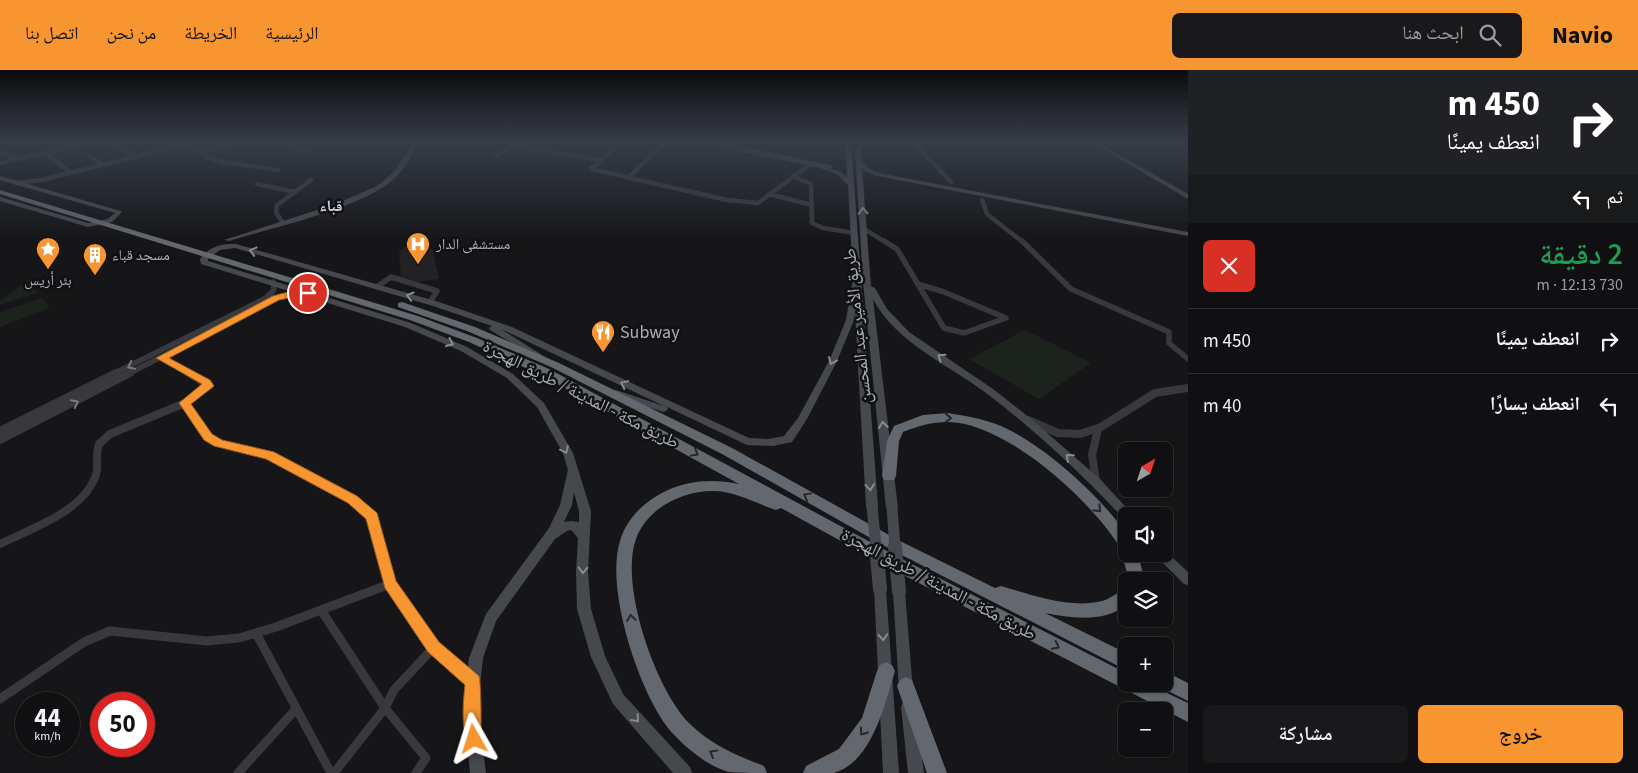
<!DOCTYPE html>
<html lang="ar">
<head>
<meta charset="utf-8">
<style>
  :root { --surface:#101012; --page:#19191b; --text:#f1f3f6; --muted:#9c9d9f; --line:#303032; --accent:#f79530 }
  body { margin:0; font-family:"Source Sans 3","Noto Naskh Arabic",sans-serif; background:var(--page); color:var(--text); direction:rtl; height:100vh; display:flex; flex-direction:column; font-size:19px; white-space:nowrap }
  * { box-sizing:border-box; margin:0 }
  p { font-size:16px; color:var(--muted) }
  .icon { flex:none; width:28px; height:28px; fill:none; stroke:currentColor; stroke-width:2; stroke-linecap:round; stroke-linejoin:round }
  .map { position:relative; flex:1; overflow:hidden; direction:ltr }
  .details { display:flex; flex-direction:column; background:var(--surface); width:450px }
  .details>* { flex:none }
  .guide { background:#202124; color:#fff; overflow:hidden }
  .needle { width:32px; rotate:39deg }
  .controls { position:absolute; left:1118px; top:372px; display:grid; gap:10px }
  .controls a { display:grid; place-items:center; width:55px; height:55px; border-radius:8px; background:var(--surface); box-shadow:0 1px 4px #0004,0 0 0 1px var(--line); font-size:25px }
  .speed { position:absolute; left:15px; top:622px; display:flex; gap:10px; font-size:25px; font-weight:700; text-align:center }
  .speed>* { display:grid; place-content:center; width:65px; height:65px; border-radius:50%; background:var(--surface); box-shadow:0 1px 4px #0004,0 0 0 1px var(--line); line-height:1 }
  .speed small { font-size:12px; font-weight:400 }
  .speed .limit { border:8px solid #d22; background:#fff; color:#111 }
  .pin { position:absolute; display:grid; place-items:center; width:42px; height:42px; color:#fff; margin:-21px; border:2px solid #fff; border-radius:50%; box-shadow:0 1px 5px #0007 }
  .me { position:absolute; width:55px; margin:-28px; rotate:354deg; stroke-linejoin:round; filter:drop-shadow(0 0 4px #0008) }
  .turn { display:flex; align-items:center; gap:18px; height:105px; padding:0 15px; font-size:22px }
  .turn .icon { width:65px; height:65px; stroke-width:2.5 }
  .turn b { display:block; font-size:35px; line-height:42px }
  .then { display:flex; align-items:center; height:48px; padding:0 15px; background:#0003; gap:10px; font-size:19px }
  .round { display:grid; place-items:center; flex:none; width:52px; height:52px; border-radius:8px; background:var(--page) }
  .headline { display:flex; align-items:center; justify-content:space-between; height:85px; padding:0 15px }
  h1 { font-size:30px; font-weight:600; line-height:38px; color:#1e9e55 }
  .action { display:flex; gap:10px; margin-top:auto; padding:10px 15px }
  .action a { flex:1; height:58px; border-radius:8px; background:var(--accent); color:#111; font-size:20px; font-weight:600; line-height:58px; text-align:center }
  .action a+a { background:var(--page); color:var(--text) }
  ul { padding:0; list-style:none }
  li { display:flex; align-items:center; gap:15px; height:65px; padding:0 15px; border-top:1px solid var(--line) }
  li div { flex:1 }
  li b { display:block; font-size:19px }
  li em { font-style:normal }
  header { display:flex; align-items:center; gap:30px; box-sizing:border-box; height:70px; padding:0 25px; background:var(--accent); color:#111 }
  header strong { font-size:24px }
  nav { display:flex; gap:28px; margin-inline-start:auto; font-size:18px }
  .search { width:350px; height:45px; background:var(--page); display:flex; align-items:center; gap:12px; box-sizing:border-box; padding:0 18px; border-radius:8px; color:var(--muted); font-size:19px }
  main { display:flex; flex:1; min-height:0 }
  .map>svg:first-child { display:block }
</style>
</head>
<body>
<header>
<strong>Navio</strong>
<div class="search"><svg class="icon" aria-label="search" viewBox="0 0 24 24"><circle cx="10" cy="10" r="6"/><path d="M15 15l6 6"/></svg>ابحث هنا</div>
<nav><a>الرئيسية</a><a>الخريطة</a><a>من نحن</a><a>اتصل بنا</a></nav>
</header>
<main>
<section class="details">
<div class="guide">
<div class="turn"><svg class="icon" aria-label="right" viewBox="0 0 24 24"><path d="M7 20v-9h11M14 6l5 5-5 5"/></svg><div><b>450 m</b>انعطف يمينًا</div></div>
<div class="then">ثم<svg class="icon" aria-label="left" viewBox="0 0 24 24"><path d="M17 20v-9H6M10 6l-5 5 5 5"/></svg></div>
</div>
<div class="headline"><div><h1>2 دقيقة</h1><p>730 m · 12:13</p></div><a class="round" style="background:#d93025;color:#fff"><svg class="icon" aria-label="close" viewBox="0 0 24 24"><path d="M6 6l12 12M18 6L6 18"/></svg></a></div>
<ul>
<li><svg class="icon" aria-label="right" viewBox="0 0 24 24"><path d="M7 20v-9h11M14 6l5 5-5 5"/></svg><div><b>انعطف يمينًا</b></div><em>450 m</em></li>
<li><svg class="icon" aria-label="left" viewBox="0 0 24 24"><path d="M17 20v-9H6M10 6l-5 5 5 5"/></svg><div><b>انعطف يسارًا</b></div><em>40 m</em></li>
</ul>
<div class="action"><a>خروج</a><a>مشاركة</a></div>
</section>
<div class="map">
<svg width="1188" height="703" viewBox="0 0 1188 703">
  <rect width="100%" height="100%" fill="#161618"/>
  <path fill="#222225" d="M414 169 433 180 439 209 417 212 401 207 399 182Z"/>
  <path fill="#1c231c" d="M29 210 37 223 0 235V231Z
    M42 228 50 238 0 257V242Z
    M1025 260 1091 293 1039 329 969 289Z"/>
  <g fill="none" stroke-linecap="round" stroke-linejoin="round">
    <path stroke="#37393d" stroke-width="4.5" d="M49 72 63 79
      M105 72 135 86
      M277 72 296 79 311 81
      M604 72 619 74
      M913 72 951 112
      M188 74 207 87 223 92 278 100
      M512 76 601 90
      M201 82 241 72
      M0 83 19 88
      M45 83 70 102
      M90 86 102 94
      M496 86 517 72
      M0 93 94 72
      M591 99 727 130 758 133 809 95
      M591 99 622 72
      M793 106 811 114 812 153 823 158 854 163
      M629 107 665 72
      M16 113 41 110 196 72
      M257 114 295 122 277 135 276 142 282 152
      M295 122 311 110
      M769 124 812 135
      M982 130 987 144 1024 173
      M864 159 887 173"/>
    <path stroke="#37393d" stroke-width="5.5" d="M884 171 897 179 944 258 964 263 1006 248 944 222 918 214
      M1022 171 1071 219 1169 262V273L1188 289
      M378 216 391 207 437 221 430 232
      M161 288 191 304
      M113 304 266 228 274 220 273 212
      M128 304 276 228 292 223H304"/>
    <path stroke="#37393d" stroke-width="8" d="M185 333 208 367 218 373 270 385 353 430 372 447 380 477
      M1028 350 1058 363 1080 364 1101 357 1155 323 1188 318
      M0 361 116 303
      M0 370 130 303
      M1096 411 1092 385 1098 359
      M0 474C32 458 83 442 96 405 99 395 95 384 99 374L110 364 185 333 209 316 189 303"/>
    <path stroke="#37393d" stroke-width="9" d="M380 476 390 514 434 577 473 611
      M321 540 385 638 426 688 416 703
      M256 563 331 703
      M0 629 84 572 110 561 207 571 239 568 276 557 390 514
      M238 703 296 639
      M334 703 385 638 394 620 434 577"/>
    <path fill="#45484d" fill-rule="evenodd" d="M414 72H420C412 83 406 97 396 107 365 138 273 157 229 171L224 170 336 134 377 116 394 102Z
      M691 72H701L745 80 711 72H720L830 95 833 97 831 99 841 102 847 108 845 72H851L878 436 876 439 872 440 868 439 866 436 855 243 854 250 837 291 807 349 792 372 773 376 747 375 667 337 668 339 666 341 663 342 613 325 611 323 613 321 616 320 664 336 501 259 547 288 546 290H540L490 260 489 258 492 256 433 236 235 178 220 180 208 189V191L411 253 467 277 513 304 544 333 573 383 591 441 588 502 591 539 605 586 623 624 690 697 692 703H673L613 634 591 587 577 539 576 502 578 468 571 460 567 461 555 469 496 551 483 588 478 635 486 703H470L464 635 469 588 486 544 549 458 560 435 568 400 563 383 537 337 507 308 461 281 405 257 201 194 200 189C209 177 222 173 236 174L439 232 512 257 749 368 768 369 784 366 798 348 829 291 846 250 853 209 848 115 837 104 820 98ZM574 422 579 441V452L571 451 564 452 572 435Z
      M861 72H866L861 80 862 91 869 99 879 103 1188 162V166L877 106 865 101 862 98 871 216 875 218 887 239 909 262 993 319 1030 348 1100 409 1134 446H1126V450L1124 449C1082 404 1036 361 986 323 948 294 897 274 873 229L898 438 896 441 892 442 888 441 886 438 863 212 855 80Z
      M1091 72H1097L1188 124V129Z
      M0 106 121 141 122 142 112 152 88 157 0 131V127L88 153 108 149 115 143 0 110Z
      M1164 480 1188 502V515L1184 514 1158 488 1156 484H1164Z
      M880 513 885 515 886 519 899 703H883L874 519 875 515Z
      M899 516 904 518 905 522 913 620 911 625 906 627 901 625 899 620 893 522 894 518Z
      M908 630 913 632 915 637 924 703H908L901 637 903 632Z"/>
    <path fill="#63686e" fill-rule="evenodd" d="M0 120 418 246 477 268 549 299 898 487 1126 603V614H1148L1188 633V652L888 497 781 438 776 440C755 433 737 422 715 421 683 420 647 438 636 469 619 515 656 620 689 653 711 675 736 685 764 696L767 703C756 703 740 703 729 702 707 696 683 676 668 658 638 619 605 518 620 471 627 447 646 430 668 420 690 410 715 409 739 414L541 305 469 272 410 250 0 124Z
      M402 232 475 257 559 293 732 378 900 471 995 518 1001 516C1032 525 1070 539 1102 531 1111 529 1117 522 1126 519V535C1104 553 1071 548 1045 543L1126 583V600L890 479 722 384 551 297 467 261 398 237V233Z
      M948 343C966 346 984 349 1001 356 1044 375 1099 425 1126 463V484H1138L1144 508 1142 511H1126L1128 507 1122 484 1124 481 1121 479C1092 431 1006 352 947 352 932 352 918 356 903 362L899 371 896 406 894 410H884L882 406 887 371 894 356 923 345Z
      M886 592 892 595 895 601C885 634 872 692 834 703 825 703 812 703 803 703L806 696 839 679 862 648 877 601 880 595Z
      M1164 601 1188 613V631L1158 616 1157 614H1164Z
      M906 607 912 610 947 703H927L897 616 900 610Z"/>
    <path stroke="#45484d" stroke-width="11" d="M872 436 876 477
      M892 438 895 477"/>
    <path stroke="#45484d" stroke-width="14" d="M876 476 880 519
      M895 476 899 522"/>
  </g>
  <defs><path id="oneway-chevron" d="M-2-3.5L2.5 0L-2 3.5" fill="none" stroke-width="1.6" stroke-linecap="round" stroke-linejoin="round" transform="scale(1.25)"/></defs>
  <g stroke="#858b93">
    <use href="#oneway-chevron" transform="translate(863 141) rotate(-93)"/>
    <use href="#oneway-chevron" transform="translate(253 181) rotate(-164)"/>
    <use href="#oneway-chevron" transform="translate(410 226) rotate(-164)"/>
    <use href="#oneway-chevron" transform="translate(450 273) rotate(23)"/>
    <use href="#oneway-chevron" transform="translate(941 287) rotate(-145)"/>
    <use href="#oneway-chevron" transform="translate(832 291) rotate(114)"/>
    <use href="#oneway-chevron" transform="translate(624 314) rotate(-154)"/>
    <use href="#oneway-chevron" transform="translate(883 355) rotate(-96)"/>
    <use href="#oneway-chevron" transform="translate(565 380) rotate(65)"/>
    <use href="#oneway-chevron" transform="translate(1069 387) rotate(-139)"/>
    <use href="#oneway-chevron" transform="translate(870 417) rotate(85)"/>
    <use href="#oneway-chevron" transform="translate(583 500) rotate(91)"/>
    <use href="#oneway-chevron" transform="translate(883 567) rotate(86)"/>
    <use href="#oneway-chevron" transform="translate(636 649) rotate(48)"/>
  </g>
  <g stroke="#757a81">
    <use href="#oneway-chevron" transform="translate(131 296) rotate(153)"/>
    <use href="#oneway-chevron" transform="translate(75 333) rotate(-27)"/>
  </g>
  <g stroke="#26272a">
    <use href="#oneway-chevron" transform="translate(948 348) rotate(3)"/>
    <use href="#oneway-chevron" transform="translate(695 383) rotate(29)"/>
    <use href="#oneway-chevron" transform="translate(807 426) rotate(-151)"/>
    <use href="#oneway-chevron" transform="translate(1098 439) rotate(45)"/>
    <use href="#oneway-chevron" transform="translate(631 548) rotate(-98)"/>
    <use href="#oneway-chevron" transform="translate(1056 576) rotate(27)"/>
    <use href="#oneway-chevron" transform="translate(863 662) rotate(126)"/>
    <use href="#oneway-chevron" transform="translate(713 683) rotate(-150)"/>
  </g>
  <linearGradient id="sky" x2="0" y2="1"><stop stop-color="#0c0c0d"/><stop offset="0.42" stop-color="#363c48"/><stop offset="1" stop-color="#363c48" stop-opacity="0"/></linearGradient>
  <rect width="1188" height="170" fill="url(#sky)"/>
  <path fill="#f79530" stroke="#a1611f" d="M292 221 308 220 313 223 279 230 169 288 210 310 214 316 191 334 212 364 222 370 274 382 357 426 377 443 396 511 439 572 479 606C481 610 482 671 480 675L474 678 468 675C461 657 463 634 465 615L428 582 385 518 366 449 348 433 266 389 214 376 204 370 179 333 202 314 156 288 273 226Z"/>
  <defs>
    <g id="hospital-pin" transform="scale(1.25)"><path d="M0 17L-7.5 6A9.5 9.5 0 1 1 7.5 6Z" fill="#f79530" stroke="#111113"/><path d="M-5-5h3v3.5h4V-5h3V5h-3V1.5h-4V5h-3Z" fill="#fff"/></g>
    <g id="sight-pin" transform="scale(1.25)"><path d="M0 17L-7.5 6A9.5 9.5 0 1 1 7.5 6Z" fill="#f79530" stroke="#111113"/><path d="M0-6L1.8-2.2L6-1.7L2.9 1.2L3.7 5.4L0 3.3L-3.7 5.4L-2.9 1.2L-6-1.7L-1.8-2.2Z" fill="#fff"/></g>
    <g id="building-pin" transform="scale(1.25)"><path d="M0 17L-7.5 6A9.5 9.5 0 1 1 7.5 6Z" fill="#f79530" stroke="#111113"/><path d="M-4-6H4V6H1V3H-1V6H-4ZM-2.5-4.3h1.7v1.8h-1.7ZM.8-4.3h1.7v1.8H.8ZM-2.5-1h1.7V.8h-1.7ZM.8-1h1.7V.8H.8Z" fill="#fff"/></g>
    <g id="restaurant-pin" transform="scale(1.25)"><path d="M0 17L-7.5 6A9.5 9.5 0 1 1 7.5 6Z" fill="#f79530" stroke="#111113"/><path d="M-5-6h1v4h1v-4h1v4h1v-4h1v5L-1.5 .5V6h-2V.5L-5-1ZM5-6V6H3V1.5H1.5Q1.5-4 5-6Z" fill="#fff"/></g>
  </defs>
  <g fill-rule="evenodd">
    <use href="#hospital-pin" x="418" y="174"/>
    <use href="#sight-pin" x="48" y="179"/>
    <use href="#building-pin" x="95" y="185"/>
    <use href="#restaurant-pin" x="603" y="262"/>
  </g>
  <g text-anchor="middle" stroke-width="5" stroke-linejoin="round" paint-order="stroke">
    <g font-size="15" fill="#a8afb8" stroke="#111113" text-anchor="start">
      <text x="436" y="179">مستشفى الدار</text>
      <text x="112" y="190">مسجد قباء</text>
      <text x="48" y="215" text-anchor="middle">بئر أريس</text>
    </g>
    <g font-size="16" font-weight="bold" fill="#c9ced4" stroke="#111113">
      <text x="331" y="141">قباء</text>
    </g>
    <g font-size="18" fill="#a8afb8" stroke="#111113">
      <text transform="translate(857 256) rotate(-96)" y="6">طريق الأمير عبد المحسن</text>
      <text transform="translate(581 324) rotate(27)" y="6">طريق مكة - المدينة / طريق الهجرة</text>
      <text transform="translate(939 514) rotate(28)" y="6">طريق مكة - المدينة / طريق الهجرة</text>
    </g>
    <g font-size="18" fill="#a8afb8" stroke="#111113" text-anchor="start">
      <text x="620" y="268">Subway</text>
    </g>
  </g>
</svg>
<div class="controls">
<a><svg class="needle" viewBox="-14 -14 28 28"><path d="M0-13l5 13h-10z" fill="#e53935"/><path d="M0 13l5-13h-10z" fill="#9c9d9f"/></svg></a>
<a><svg class="icon" aria-label="sound" viewBox="0 0 24 24"><path d="M4 9h4l5-4v14l-5-4H4zM17 9q2 3 0 6"/></svg></a>
<a><svg class="icon" aria-label="layers" viewBox="0 0 24 24"><path d="M12 4l9 5-9 5-9-5zM3 14l9 5 9-5"/></svg></a>
<a>+</a>
<a>−</a>
</div>
<div class="speed"><div>44<small>km/h</small></div><div class="limit">50</div></div>
<div class="pin" style="left:308px;top:223px;background:#d93025"><svg class="icon" aria-label="arrive" viewBox="0 0 24 24"><path d="M6 21V4h12l-3 4 3 4H6"/></svg></div>
<svg class="me" style="left:474px;top:669px" viewBox="-20 -20 40 40"><path d="M0-17L14 15 0 8-14 15z" fill="#f79530" stroke="#fff" stroke-width="4"/></svg>
</div>
</main>
</body>
</html>
